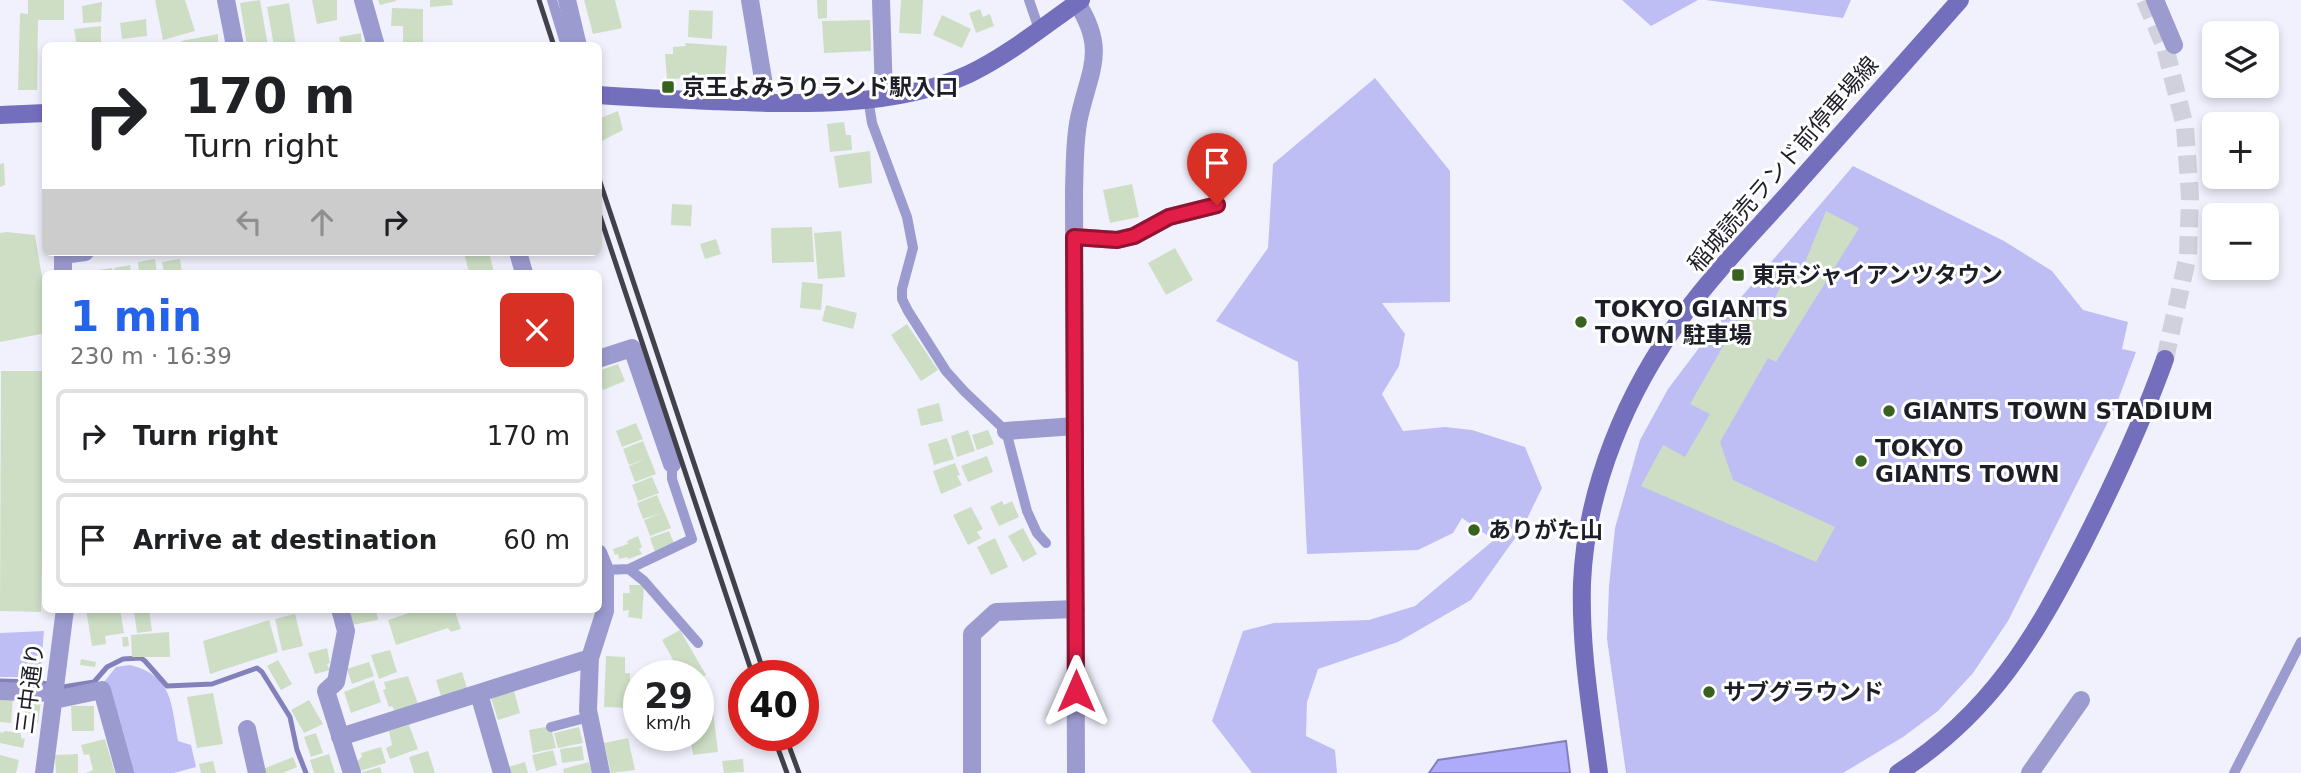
<!DOCTYPE html>
<html lang="en">
<head>
<meta charset="utf-8">
<style>
  :root { --surface:#fff; --page:#f2f2f2; --text:#202124; --muted:#757577; --line:#e0e0e0; --accent:#2563eb }
  body { margin:0; font-family:"DejaVu Sans","Noto Sans JP",sans-serif; background:var(--page); color:var(--text); height:100vh; display:flex; flex-direction:column; font-size:26px; white-space:nowrap }
  * { box-sizing:border-box; margin:0 }
  p { font-size:23px; color:var(--muted) }
  .icon { flex:none; width:38px; height:38px; fill:none; stroke:currentColor; stroke-width:2; stroke-linecap:round; stroke-linejoin:round }
  .map { position:relative; flex:1; overflow:hidden }
  .panel { position:absolute; left:42px; top:270px; width:560px; height:343px; display:flex; flex-direction:column; background:var(--surface); border-radius:10px; box-shadow:0 4px 10px #0003 }
  .panel>* { flex:none }
  .hud { position:absolute; left:42px; top:42px; width:560px; height:214px; border-radius:10px; box-shadow:0 4px 10px #0003; background:#fff; color:var(--text); overflow:hidden }
  .fabs { position:absolute; left:2202px; top:21px; display:grid; gap:14px }
  .fabs a { display:grid; place-items:center; width:77px; height:77px; border-radius:10px; background:var(--surface); box-shadow:0 4px 10px #0003; font-size:35px }
  .speed { position:absolute; left:623px; top:660px; display:flex; gap:14px; font-size:35px; font-weight:700; text-align:center }
  .speed>* { display:grid; place-content:center; width:91px; height:91px; border-radius:50%; background:var(--surface); box-shadow:0 4px 10px #0003; line-height:1 }
  .speed small { font-size:18px; font-weight:400 }
  .speed .limit { border:10px solid #d22; background:#fff; color:#111 }
  .pin { position:absolute; display:grid; place-items:center; width:60px; height:60px; color:#fff; margin:-72px -30px; border-radius:50% 50% 50% 0; rotate:-45deg; box-shadow:0 0 7px #0007 }
  .pin .icon { rotate:45deg }
  .me { position:absolute; width:77px; margin:-38px; rotate:0deg; stroke-linejoin:round; filter:drop-shadow(0 0 5px #0008) }
  .turn { display:flex; align-items:center; gap:24px; height:147px; padding:0 28px; font-size:32px }
  .turn .icon { width:91px; height:91px; stroke-width:2.5 }
  .turn b { display:block; font-size:49px; line-height:60px }
  .lanes { display:flex; align-items:center; height:66px; padding:0 28px; background:#0003; justify-content:center; gap:35px; direction:ltr }
  .lanes .off { opacity:.35 }
  .round { display:grid; place-items:center; flex:none; width:74px; height:74px; border-radius:10px; background:var(--page) }
  .overview { display:flex; align-items:center; justify-content:space-between; height:119px; padding:0 28px }
  h1 { font-size:42px; font-weight:700; line-height:52px; color:var(--accent) }
  ul { padding:0; list-style:none }
  li { display:flex; align-items:center; gap:21px; height:94px; margin:0 14px 10px; padding:0 14px; border:4px solid var(--line); border-radius:10px }
  li div { flex:1 }
  li b { display:block; font-size:26px }
  li em { font-style:normal }
  .map>svg:first-child { display:block }
</style>
</head>
<body>
<div class="map">
<svg width="2301" height="773" viewBox="0 0 2301 773">
  <rect width="100%" height="100%" fill="#f1f1fd"/>
  <path fill="#bebef4" d="M1622 0H1698L1651 26Z
    M1706 0H1851L1843 18Z
    M1375 78 1450 171V302L1382 303 1405 334 1399 366 1382 394 1403 431 1445 427 1472 430 1525 447 1542 488 1523 527 1471 600 1398 642 1318 669 1307 702 1306 736 1335 750 1337 773H1252L1212 721 1243 631 1274 623 1369 620 1415 606 1494 540 1462 518 1453 533 1418 550 1307 554 1298 362 1216 321 1268 248 1273 164Z
    M1853 166 2004 241 2052 271 2083 310 2128 322 2122 349 2136 352 2115 408 2008 621 1973 673 1938 711 1903 737 1843 773H1626L1607 639 1609 586 1615 528 1640 440 1668 389 1708 336Z
    M44 631 40 677H0V633Z
    M130 665C173 676 171 703 178 741L191 745 196 767 174 773H133L109 685 104 682 116 667Z"/>
  <path fill="#aeabfa" stroke="#8381bb" stroke-width="2" d="M1566 741 1570 773H1429L1438 760Z"/>
  <g fill="none" stroke-linecap="round" stroke-linejoin="round">
    <path stroke="#8381bb" stroke-width="5" d="M0 681 36 682 63 687 94 682 107 667 123 659 141 658 145 661 167 686 212 684 257 668 262 672 290 717 297 750 306 773"/>
  </g>
  <path fill="#cddec5" d="M28 0H64V20H38L37 90H18L20 13 28 14Z
    M155 0H185L195 31 163 40Z
    M260 0 268 46H247L240 3Z
    M312 0H337V20L317 24Z
    M378 0H396V1L380 5Z
    M430 0H452L453 5 430 7Z
    M584 0H615L622 28 593 34Z
    M817 0H827V18L818 19Z
    M901 0H923L921 34 899 33Z
    M102 2 101 22 83 23 82 6Z
    M289 3 296 46H274L267 7Z
    M392 8 423 9V46H403V26H391Z
    M980 9 983 17 990 14 994 26 976 33 969 13Z
    M689 10 713 11 712 39 688 37Z
    M942 15 971 29 962 48 933 35Z
    M146 19 147 36 122 39 120 23Z
    M870 20 871 51 824 53 822 21Z
    M101 26V46H77L74 29Z
    M361 33 362 46H341L339 37Z
    M218 34V46H181V41Z
    M685 43 727 46 725 77 667 79 665 54H673V47L686 46Z
    M618 111 623 130 598 143V119Z
    M844 122 846 135H851L852 150 830 152 827 124Z
    M870 151 872 183 839 188 834 156Z
    M4 163 5 185 0 187V164Z
    M1132 184 1139 217 1110 223 1103 190Z
    M672 204 692 205 691 226 671 225Z
    M1826 211 1859 228 1776 362 1768 358 1720 442 1733 480 1835 527 1816 562 1641 486 1663 445 1685 457 1710 414 1690 404 1745 308 1765 319 1788 271 1799 277Z
    M812 227 814 262 772 263 771 228Z
    M841 231 845 277 818 279 814 233Z
    M7 232 35 235 46 301V333L0 342V233Z
    M716 239 721 254 705 259 700 244Z
    M1175 248 1193 280 1166 295 1148 263Z
    M464 252H489L494 273H469Z
    M155 259 157 273H139L138 262Z
    M180 259 182 273H164L162 262Z
    M130 265 131 273H115L114 268Z
    M112 268 113 273H99L98 270Z
    M802 282 823 284 821 310 800 308Z
    M826 305 857 313 853 329 822 321Z
    M907 324 938 370 921 381 891 335Z
    M618 364 625 381 603 390 598 371Z
    M1 371H45L41 612 0 611Z
    M939 403 943 421 921 426 917 409Z
    M636 423 643 439 622 447 616 431Z
    M968 430 975 451 957 457 951 436Z
    M988 430 994 444 977 450 972 435Z
    M947 438 954 459 934 465 928 444Z
    M643 441 656 474 635 482 629 466 646 459 629 465 623 449Z
    M987 456 993 472 968 482 961 466Z
    M955 463 960 475 957 476 962 485 941 494 933 471Z
    M652 477 659 493 638 501 632 485Z
    M657 495 671 528 650 536 644 520 662 513 643 519 637 503Z
    M1002 501 1004 505 1012 501 1019 517 999 526 990 507Z
    M971 507 983 529 977 532 981 538 968 545 953 515Z
    M1023 528 1037 554 1023 562 1008 536Z
    M669 531 675 546 655 552 650 538Z
    M638 536 642 547 639 549 642 554 628 559 627 557 619 559 618 554 615 555 613 549 628 544 627 541Z
    M995 538 1008 567 991 575 977 547Z
    M629 585H644L642 619 628 617 629 610 623 611V593H630Z
    M86 609H120L124 633 105 636 106 644 92 646Z
    M149 609 152 631 137 633 134 611Z
    M349 609H376L378 620 352 625Z
    M421 609H454L461 629 451 632 448 628 396 645 388 620Z
    M295 614 303 646 282 651 275 619Z
    M269 620 278 652 210 674 203 641Z
    M680 630 706 675 698 679V676H682L662 640Z
    M169 632 170 657H132L131 635Z
    M122 637H128L129 646 123 647Z
    M327 648 330 663 327 664 330 670 315 674 308 653Z
    M390 650 397 672 379 679 371 655Z
    M606 656 625 657V673H630V708L604 707Z
    M81 659 96 662 95 667 80 665Z
    M278 660 292 684 281 690 267 666Z
    M369 662 374 676 352 684 347 669Z
    M462 672 467 688 441 696 436 680Z
    M408 676 418 704 395 712 392 706 389 707 383 690 386 689 384 682Z
    M374 680 381 702 351 713 344 692Z
    M710 686 718 752 693 755 690 735H698V687Z
    M514 691 520 713 498 720 491 698Z
    M213 693 223 744 197 748 187 697Z
    M0 697 13 698 11 723 0 722Z
    M27 698 41 700 38 723 23 722Z
    M309 700 323 724 304 733 291 710Z
    M71 706H94V731H72Z
    M409 725 418 749 390 759 386 748 392 745 389 731Z
    M545 727 552 732 556 748 533 753 529 730Z
    M579 727 583 743 558 748 554 733Z
    M4 731 21 733V738L25 739 23 748 0 743V732L3 733Z
    M316 733 323 753 311 757 304 737Z
    M628 738 635 770 611 773 604 743Z
    M105 739 115 773H86L93 770 89 754 84 755 81 745Z
    M582 746 584 760 562 763 560 749Z
    M381 747 386 763 360 771 357 761 362 757 361 753Z
    M553 750 557 765 536 771 532 755Z
    M428 751 435 773H414L409 757Z
    M78 754V773H56L55 755Z
    M329 754 335 773H314L310 760Z
    M0 755 19 760 16 773H0Z
    M293 757 297 767 283 773H264L263 769Z
    M743 759 744 772 724 773 722 761Z
    M213 761 216 773H201L199 764Z
    M525 762 528 773H506L505 768Z
    M589 762 592 773H564L563 769Z
    M380 767 382 773H362V772Z"/>
  <g fill="none" stroke-linecap="round" stroke-linejoin="round">
    <path stroke="#d1d1dd" stroke-width="18" stroke-dasharray="18 9" stroke-linecap="butt" d="M2145 0 2165 47 2185 127 2190 197 2188 255 2165 359"/>
    <path stroke="#9c9bd0" stroke-width="10" d="M552 0 566 46
      M1029 0 1039 29
      M868 98 872 123 907 217 913 248 902 289V299L908 311 946 371 964 391 1006 431 1027 511 1037 533 1046 543
      M629 569 644 581 698 643
      M605 570 629 569 692 539 672 479V464
      M551 727 589 717
      M2234 773 2301 642"/>
    <path stroke="#9c9bd0" stroke-width="18" d="M226 0 235 46
      M363 0 376 46
      M567 0 578 46
      M881 0 884 96
      M2155 0 2174 45
      M1074 237 1117 240 1134 236 1169 217 1217 205
      M63 252V273
      M518 252 524 273
      M63 255 85 252
      M598 359 632 348 672 464
      M1006 431 1075 426
      M598 553 605 570V611L590 658 588 710 601 773
      M340 609 346 631 336 682 326 691 352 773
      M0 691 54 693
      M479 694 502 773
      M54 700 102 690 125 773
      M247 729 257 773
      M340 737 590 658
      M44 773 65 609
      M972 773V634L996 612 1076 609
      M2030 773 2081 700"/>
    <path stroke="#9c9bd0" stroke-width="18" d="M750 0 767 103
      M1076 773 1074 190C1075 167 1074 142 1079 118 1090 69 1107 50 1077 3"/>
    <path stroke="#746fbd" stroke-width="18" d="M598 95C636 98 673 99 711 101 793 104 893 109 969 74 1009 55 1045 25 1081 0
      M0 115 46 113
      M1599 773C1591 710 1580 647 1582 583 1586 488 1627 390 1684 314 1717 269 1758 228 1795 186 1850 124 1905 62 1960 0
      M1898 773C1991 713 2034 639 2083 544 2114 483 2142 423 2165 359"/>
    <path stroke="#41414b" stroke-width="5" d="M539 0 554 46
      M598 176 765 676
      M598 210 753 676
      M773 735 787 773
      M785 735 799 773"/>
  </g>
  <g fill="none" stroke-linecap="round" stroke-linejoin="round">
    <g stroke="#92132f" stroke-width="18">
      <path id="route" d="M1076 691 1074 237 1117 240 1134 236 1169 217 1217 205"/>
    </g>
    <use href="#route" stroke="#e11d48" stroke-width="12"/>
  </g>
  <g fill="#38621f" stroke="#fff" stroke-width="2.5">
    <rect x="661" y="80" width="14" height="14" rx="3.5"/>
    <rect x="1731" y="268" width="14" height="14" rx="3.5"/>
    <circle cx="1581" cy="322" r="7"/>
    <circle cx="1889" cy="411" r="7"/>
    <circle cx="1861" cy="461" r="7"/>
    <circle cx="1474" cy="530" r="7"/>
    <circle cx="1709" cy="692" r="7"/>
  </g>
  <g text-anchor="middle" stroke-width="6" stroke-linejoin="round" paint-order="stroke">
    <g font-size="23" font-weight="bold" fill="#1e1e28" stroke="#fff" text-anchor="start">
      <text x="682" y="95">京王よみうりランド駅入口</text>
      <text x="1752" y="283">東京ジャイアンツタウン</text>
      <text x="1595" y="317">TOKYO GIANTS<tspan x="1595" dy="26">TOWN 駐車場</tspan></text>
      <text x="1903" y="419">GIANTS TOWN STADIUM</text>
      <text x="1875" y="456">TOKYO<tspan x="1875" dy="26">GIANTS TOWN</tspan></text>
      <text x="1488" y="538">ありがた山</text>
      <text x="1723" y="700">サブグラウンド</text>
    </g>
    <g font-size="23" fill="#1e1e28" stroke="#fff">
      <text transform="translate(1783 164) rotate(-49)" y="8">稲城読売ランド前停車場線</text>
      <text transform="translate(30 688) rotate(-83)" y="8">三中通り</text>
    </g>
  </g>
</svg>
<div class="fabs">
<a><svg class="icon" aria-label="layers" viewBox="0 0 24 24"><path d="M12 4l9 5-9 5-9-5zM3 14l9 5 9-5"/></svg></a>
<a>+</a>
<a>−</a>
</div>
<div class="speed"><div>29<small>km/h</small></div><div class="limit">40</div></div>
<div class="pin" style="left:1217px;top:205px;background:#d93025"><svg class="icon" aria-label="arrive" viewBox="0 0 24 24"><path d="M6 21V4h12l-3 4 3 4H6"/></svg></div>
<svg class="me" style="left:1076px;top:691px" viewBox="-20 -20 40 40"><path d="M0-17L14 15 0 8-14 15z" fill="#e11d48" stroke="#fff" stroke-width="4"/></svg>
<div class="hud">
<div class="turn"><svg class="icon" aria-label="right" viewBox="0 0 24 24"><path d="M7 20v-9h11M14 6l5 5-5 5"/></svg><div><b>170 m</b>Turn right</div></div>
<div class="lanes"><svg class="icon off" aria-label="left" viewBox="0 0 24 24"><path d="M17 20v-9H6M10 6l-5 5 5 5"/></svg><svg class="icon off" aria-label="ahead" viewBox="0 0 24 24"><path d="M12 20V5M6 11l6-6 6 6"/></svg><svg class="icon" aria-label="right" viewBox="0 0 24 24"><path d="M7 20v-9h11M14 6l5 5-5 5"/></svg></div>
</div>
<section class="panel">
<div class="overview"><div><h1>1 min</h1><p>230 m · 16:39</p></div><a class="round" style="background:#d93025;color:#fff"><svg class="icon" aria-label="close" viewBox="0 0 24 24"><path d="M6 6l12 12M18 6L6 18"/></svg></a></div>
<ul>
<li><svg class="icon" aria-label="right" viewBox="0 0 24 24"><path d="M7 20v-9h11M14 6l5 5-5 5"/></svg><div><b>Turn right</b></div><em>170 m</em></li>
<li><svg class="icon" aria-label="arrive" viewBox="0 0 24 24"><path d="M6 21V4h12l-3 4 3 4H6"/></svg><div><b>Arrive at destination</b></div><em>60 m</em></li>
</ul>
</section>
</div>
</body>
</html>
